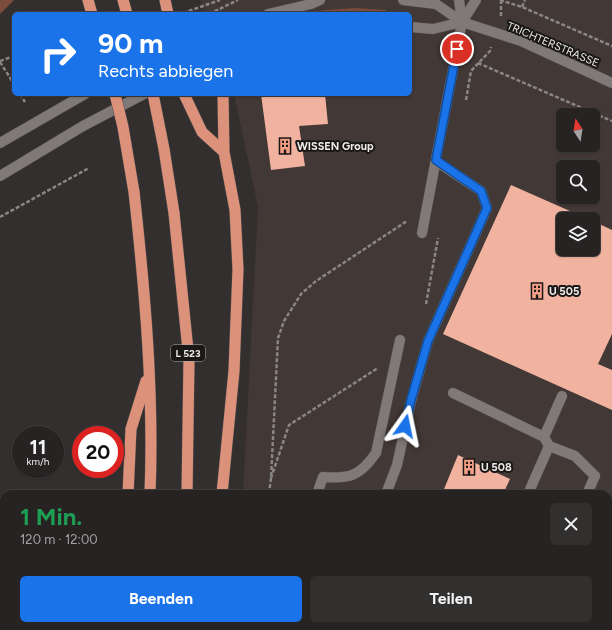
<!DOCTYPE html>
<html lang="de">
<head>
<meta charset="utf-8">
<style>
  :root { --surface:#262322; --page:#322f2f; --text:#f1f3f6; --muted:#a4a4a5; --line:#424040; --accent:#1a73e8 }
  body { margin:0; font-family:Figtree,sans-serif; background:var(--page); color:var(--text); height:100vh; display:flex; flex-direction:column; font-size:15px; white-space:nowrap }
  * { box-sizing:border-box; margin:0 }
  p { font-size:13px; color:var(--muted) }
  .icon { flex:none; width:22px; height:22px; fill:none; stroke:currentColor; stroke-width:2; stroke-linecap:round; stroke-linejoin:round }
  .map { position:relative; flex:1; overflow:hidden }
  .sheet { position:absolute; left:0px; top:490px; width:612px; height:140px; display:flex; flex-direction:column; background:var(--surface); border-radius:12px 12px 0 0; box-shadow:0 1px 3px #0004,0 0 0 1px var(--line) }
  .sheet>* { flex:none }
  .banner { position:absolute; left:12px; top:12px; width:400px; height:84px; border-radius:6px; box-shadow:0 1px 3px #0004,0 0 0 1px var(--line); background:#1a73e8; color:#fff; overflow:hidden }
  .needle { width:26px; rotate:348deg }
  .controls { position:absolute; left:556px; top:108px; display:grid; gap:8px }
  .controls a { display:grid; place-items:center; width:44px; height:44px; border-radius:6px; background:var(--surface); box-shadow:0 1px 3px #0004,0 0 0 1px var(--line); font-size:20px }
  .speed { position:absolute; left:12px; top:426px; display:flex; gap:8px; font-size:20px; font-weight:700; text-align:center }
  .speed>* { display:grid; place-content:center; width:52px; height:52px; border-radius:50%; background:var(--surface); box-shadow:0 1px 3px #0004,0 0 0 1px var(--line); line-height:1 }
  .speed small { font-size:10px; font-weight:400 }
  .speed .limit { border:6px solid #d22; background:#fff; color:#111 }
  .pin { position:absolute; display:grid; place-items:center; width:34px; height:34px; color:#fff; margin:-17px; border:2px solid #fff; border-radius:50%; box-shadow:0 1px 4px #0007 }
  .me { position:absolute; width:44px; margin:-22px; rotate:12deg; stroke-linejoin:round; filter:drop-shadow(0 0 3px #0008) }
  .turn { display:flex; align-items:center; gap:14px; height:84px; padding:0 20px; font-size:18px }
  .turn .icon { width:52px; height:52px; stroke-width:2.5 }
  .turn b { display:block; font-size:28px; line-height:34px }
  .round { display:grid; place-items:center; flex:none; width:42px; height:42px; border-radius:6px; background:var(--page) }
  .summary { display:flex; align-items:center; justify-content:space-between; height:68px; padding:0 20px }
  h1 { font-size:24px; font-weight:700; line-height:30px; color:#1e9e55 }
  .primary-button { display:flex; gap:8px; margin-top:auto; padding:8px 20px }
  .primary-button a { flex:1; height:46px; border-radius:6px; background:var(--accent); color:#fff; font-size:16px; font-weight:700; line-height:46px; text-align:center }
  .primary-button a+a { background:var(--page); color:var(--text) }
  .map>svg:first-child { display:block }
</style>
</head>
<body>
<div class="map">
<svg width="612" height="630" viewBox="0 0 612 630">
  <rect width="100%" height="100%" fill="#332f2e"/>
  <path fill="#423835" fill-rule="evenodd" d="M200 0H612V630H227V626H608V494H243L258 207 234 94H410V14H205ZM563 115H593V145H563ZM563 167H593V197H563ZM563 219H593V249H563Z"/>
  <path fill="#7b4b3c" d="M0 0H14L0 14Z
    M355 8 386 10V14H296L326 10Z"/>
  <path fill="#f1b3a0" d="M261 94H325L328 124 299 126 305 166 271 170Z
    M511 185 588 219H563V249H593V221L612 230V334L598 364 612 370V410L443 334Z
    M458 455 510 479 503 494H442Z"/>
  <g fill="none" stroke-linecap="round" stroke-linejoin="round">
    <g stroke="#524e4d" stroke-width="11">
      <path id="service" d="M422 233 462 22
        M453 393 544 437 549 446
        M544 437 562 396
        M317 494 323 477C350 479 360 476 376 453L400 340
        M386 494 397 465 411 401 428 341 487 208 481 191 436 161
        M528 494 549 446 575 456 595 476 587 494
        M273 630 274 626
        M325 630 327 626
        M470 630 472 626"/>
    </g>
    <g stroke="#524e4d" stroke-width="11">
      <path id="minor" d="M403 0 436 4 462 22 521 41 612 83
        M459 0 462 22
        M268 14 311 4 320 0
        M462 22 476 0
        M410 27 433 29 462 22
        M608 532 612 525
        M547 630 550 626"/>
    </g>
    <g stroke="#524e4d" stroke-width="11">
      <path id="tertiary" d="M0 143 85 94
        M0 176 83 126 144 94"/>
    </g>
    <g stroke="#524e4d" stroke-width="12">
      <path id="trunk" d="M88 0 92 14
        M123 0 127 14
        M165 0 168 14
        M184 94 202 132 224 152
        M134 192C145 292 154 393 150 494
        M174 213 189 360 187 494
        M128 494 131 429 146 381
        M222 494 234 371 238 269 235 210 224 152 223 94
        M29 630 39 626
        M141 630 142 626
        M179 630V626
        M203 630 204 626"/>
    </g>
    <path stroke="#898685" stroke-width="2.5" stroke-dasharray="4 2" stroke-linecap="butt" d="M500 0 522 7 612 46
      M501 0V17
      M522 7 525 0
      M183 13 220 0
      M209 14 238 0
      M0 61 14 56
      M0 62 14 84
      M478 63 612 121
      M20 94 25 102
      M466 100 471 71 490 51 491 47
      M0 217 89 168
      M426 304 438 238
      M271 478 289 425 378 368
      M269 494 271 478 278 338 284 321 301 294 316 281 407 221
      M249 630 250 626"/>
    <use href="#service" stroke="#7f7a79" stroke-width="10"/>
    <use href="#minor" stroke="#7f7a79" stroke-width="10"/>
    <use href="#tertiary" stroke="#7f7a79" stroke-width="10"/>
    <use href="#trunk" stroke="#dc917a" stroke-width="11"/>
    <path stroke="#bdbab9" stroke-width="3" stroke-dasharray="7 7" stroke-linecap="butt" d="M608 572 612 565
      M608 583 612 574
      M571 630 574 626
      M586 630 587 626"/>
    <g stroke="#524e4d" stroke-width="12" stroke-linecap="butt">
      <path id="trunk-bridge" d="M115 94 123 127 134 192
        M153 94 164 149 174 213"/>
    </g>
    <use href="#trunk-bridge" stroke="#dc917a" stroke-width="11"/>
  </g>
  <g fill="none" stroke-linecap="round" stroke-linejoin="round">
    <g stroke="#114b97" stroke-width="10">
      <path id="route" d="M405 426 411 400 428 341 487 208 481 191 436 160 457 49"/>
    </g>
    <use href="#route" stroke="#1a73e8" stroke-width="7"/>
  </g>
  <defs>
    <g id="building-bare" transform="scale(1.2)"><path d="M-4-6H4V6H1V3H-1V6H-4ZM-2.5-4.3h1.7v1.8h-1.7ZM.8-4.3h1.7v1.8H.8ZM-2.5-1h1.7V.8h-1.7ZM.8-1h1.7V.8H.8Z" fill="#f39f85" stroke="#1a1817" stroke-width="2.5" paint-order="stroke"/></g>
  </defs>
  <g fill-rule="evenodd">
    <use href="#building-bare" x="285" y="146"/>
    <use href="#building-bare" x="537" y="291"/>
    <use href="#building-bare" x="469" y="467"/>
  </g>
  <g text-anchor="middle" stroke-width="4" stroke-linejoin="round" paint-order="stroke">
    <rect fill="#1a1817" stroke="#aeabaa" stroke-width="1" x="171" y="345" width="34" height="16" rx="3"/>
    <g font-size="10" font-weight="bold" fill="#edeae9">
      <text x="188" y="357">L 523</text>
    </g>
    <g font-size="11" fill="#edeae9" stroke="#1a1817">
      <text transform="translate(553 44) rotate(23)" y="4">TRICHTERSTRASSE</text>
    </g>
    <g font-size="11" font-weight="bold" fill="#edeae9" stroke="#1a1817" text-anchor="start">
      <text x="297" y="150">WISSEN Group</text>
      <text x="549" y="295">U 505</text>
      <text x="481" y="471">U 508</text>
    </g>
  </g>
</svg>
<div class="controls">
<a><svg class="needle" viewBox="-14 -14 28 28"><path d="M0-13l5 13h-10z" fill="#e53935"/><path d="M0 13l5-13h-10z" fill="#a4a4a5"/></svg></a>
<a><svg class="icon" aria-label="search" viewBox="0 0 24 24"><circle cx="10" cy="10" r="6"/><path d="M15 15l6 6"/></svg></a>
<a><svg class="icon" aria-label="layers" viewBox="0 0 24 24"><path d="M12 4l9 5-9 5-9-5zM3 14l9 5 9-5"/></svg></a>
</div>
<div class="speed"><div>11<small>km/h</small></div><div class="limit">20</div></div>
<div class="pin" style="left:457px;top:49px;background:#d93025"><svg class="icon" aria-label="arrive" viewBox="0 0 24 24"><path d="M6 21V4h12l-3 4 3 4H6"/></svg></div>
<svg class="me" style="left:405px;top:426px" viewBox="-20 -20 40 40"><path d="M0-17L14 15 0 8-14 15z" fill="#1a73e8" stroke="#fff" stroke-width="4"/></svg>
<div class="banner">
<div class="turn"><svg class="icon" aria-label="right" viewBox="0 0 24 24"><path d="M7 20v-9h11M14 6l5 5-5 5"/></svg><div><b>90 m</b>Rechts abbiegen</div></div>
</div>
<section class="sheet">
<div class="summary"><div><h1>1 Min.</h1><p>120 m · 12:00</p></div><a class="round"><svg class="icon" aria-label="close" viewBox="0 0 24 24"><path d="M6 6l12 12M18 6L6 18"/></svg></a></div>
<div class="primary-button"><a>Beenden</a><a>Teilen</a></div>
</section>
</div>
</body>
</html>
